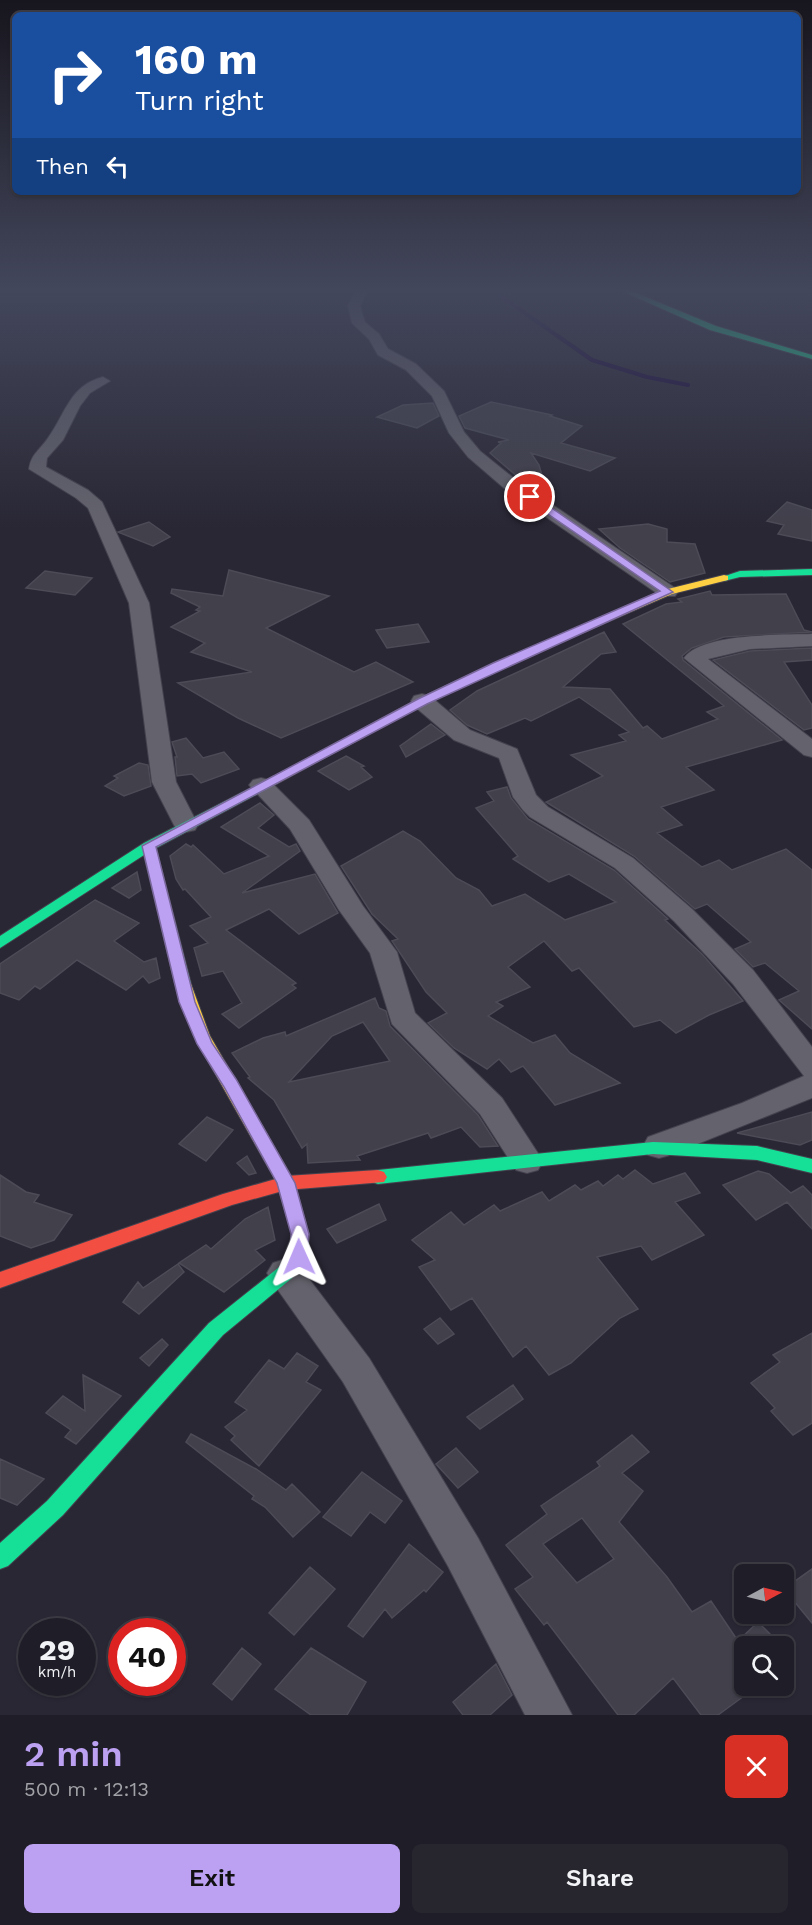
<!DOCTYPE html>
<html lang="en">
<head>
<meta charset="utf-8">
<style>
  :root { --surface:#1f1d27; --page:#27262f; --text:#f1f3f6; --muted:#a1a2a7; --line:#3c3b44; --accent:#bca0f2 }
  body { margin:0; font-family:"Work Sans",sans-serif; background:var(--page); color:var(--text); height:100vh; display:flex; flex-direction:column; font-size:22px; white-space:nowrap }
  * { box-sizing:border-box; margin:0 }
  p { font-size:20px; color:var(--muted) }
  .icon { flex:none; width:33px; height:33px; fill:none; stroke:currentColor; stroke-width:2; stroke-linecap:round; stroke-linejoin:round }
  .map { position:relative; height:1715px; overflow:hidden }
  .panel { display:flex; flex-direction:column; background:var(--surface); flex:1 }
  .panel>* { flex:none }
  .guide { position:absolute; left:12px; top:12px; width:789px; height:183px; border-radius:9px; box-shadow:0 2px 4px #0004,0 0 0 2px var(--line); background:#1a4fa0; color:#fff; overflow:hidden }
  .needle { width:39px; rotate:83deg }
  .buttons { position:absolute; left:734px; top:1564px; display:grid; gap:12px }
  .buttons a { display:grid; place-items:center; width:60px; height:60px; border-radius:9px; background:var(--surface); box-shadow:0 2px 4px #0004,0 0 0 2px var(--line); font-size:30px }
  .speed { position:absolute; left:18px; top:1618px; display:flex; gap:12px; font-size:30px; font-weight:700; text-align:center }
  .speed>* { display:grid; place-content:center; width:78px; height:78px; border-radius:50%; background:var(--surface); box-shadow:0 2px 4px #0004,0 0 0 2px var(--line); line-height:1 }
  .speed small { font-size:15px; font-weight:400 }
  .speed .limit { border:9px solid #d22; background:#fff; color:#111 }
  .pin { position:absolute; display:grid; place-items:center; width:51px; height:51px; color:#fff; margin:-26px; border:3px solid #fff; border-radius:50%; box-shadow:0 2px 6px #0007 }
  .me { position:absolute; width:66px; margin:-33px; rotate:359deg; stroke-linejoin:round; filter:drop-shadow(0 0 4px #0008) }
  .turn { display:flex; align-items:center; gap:21px; height:126px; padding:0 24px; font-size:27px }
  .turn .icon { width:78px; height:78px; stroke-width:2.5 }
  .turn b { display:block; font-size:42px; line-height:51px }
  .then { display:flex; align-items:center; height:57px; padding:0 24px; background:#0003; gap:12px; font-size:22px }
  .round { display:grid; place-items:center; flex:none; width:63px; height:63px; border-radius:9px; background:var(--page) }
  .head { display:flex; align-items:center; justify-content:space-between; height:102px; padding:0 24px }
  h1 { font-size:36px; font-weight:600; line-height:45px; color:var(--accent) }
  .primary-button { display:flex; gap:12px; margin-top:auto; padding:12px 24px }
  .primary-button a { flex:1; height:69px; border-radius:9px; background:var(--accent); color:#111; font-size:24px; font-weight:600; line-height:69px; text-align:center }
  .primary-button a+a { background:var(--page); color:var(--text) }
  .map>svg:first-child { display:block }
</style>
</head>
<body>
<div class="map">
<svg width="812" height="1715" viewBox="0 0 812 1715">
  <rect width="100%" height="100%" fill="#292734"/>
  <g fill="none" stroke-linecap="round" stroke-linejoin="round">
    <path stroke="#17063b" stroke-width="4" d="M489 288 592 360 647 377 688 385"/>
  </g>
  <path fill="#41404b" stroke="#4c4b56" stroke-width="1.5" fill-rule="evenodd" d="M491 402 552 415 550 416 582 426 561 443 615 458 590 471 531 453 539 465 544 482 525 483 490 453 501 443 498 442 509 440 465 428 459 416Z
    M433 403 439 416 417 428 377 417 403 405Z
    M787 502 812 510V541L778 534 784 525 767 521Z
    M149 522 170 537 153 546 118 532Z
    M648 524 667 529V542L695 544 705 573 670 582 620 548 599 529Z
    M229 570 329 596 266 628 354 672 376 662 413 682 281 738 238 718 178 683 252 672 191 652 205 643 171 627 200 611 196 610 200 607 171 593 172 589 223 596Z
    M45 571 92 578 75 595 26 588Z
    M710 591 712 595 786 594 804 630 812 632 724 637 692 648 682 656 683 660 782 740 686 767 714 790 661 807 682 825 657 833 702 867 719 860 732 870 786 849 812 870V1029L779 1000 799 991 765 963 753 967 735 949 751 942 707 904 695 909 634 856 546 802 603 776 571 755 626 741 619 735 629 732 579 697 531 721 525 718 487 734 467 725 450 710 477 691 604 632 616 652 601 654 563 687 610 689 643 728 647 726 662 739 718 719 707 712 724 706 623 624 666 604 682 602 678 599Z
    M418 624 429 642 387 648 376 630Z
    M812 648V660L784 662 812 705V728L804 730 713 660 750 651Z
    M431 724 445 735 406 757 400 746Z
    M186 738 203 758 224 752 239 769 201 783 192 774 177 776 175 757H177L172 742Z
    M346 756 364 766 361 767 372 777 349 790 318 771Z
    M139 763 148 765 151 786 124 796 105 786 118 778 114 776Z
    M507 787 511 798 528 819 614 870 668 919 665 920 702 954 743 1001 709 1015 676 1033 660 1020 634 1027 579 968 572 971 544 941 508 967 530 987 496 1002 503 1006 488 1016 533 1043 555 1035 570 1053 620 1083 555 1105 523 1066 511 1072 499 1059 487 1069 454 1048 428 1023 447 1013 426 992 392 941 398 939 372 914 341 866 403 831 420 841 456 878 479 890 492 906 525 894 565 920 616 902 569 874 549 882 513 859 518 856 476 808 494 801 487 792Z
    M260 803 274 815 258 828 289 847 296 844 300 851 242 893 315 874 338 913 299 934 269 909 226 930 296 983 292 985 296 988 239 1028 222 1014 242 1003 223 971 202 976 194 948 208 943 190 926 211 917 185 889 183 890 176 879 170 856 186 844 191 847 193 845 224 874 269 856 221 827Z
    M137 872 141 890 129 898 112 888Z
    M95 900 139 923 114 941 144 962 156 958 160 978 149 983 143 976 126 990 77 960 40 989 35 986 19 1000 0 993V964Z
    M375 998 379 1008 386 1011 390 1026 478 1115 498 1146 480 1147 461 1127 431 1138 428 1133 357 1156 360 1160 308 1163 307 1144 302 1148 274 1100 248 1078 250 1077 232 1053 263 1038 285 1032 286 1036ZM363 1022 390 1061 289 1082 332 1036Z
    M812 1112V1140L800 1145 737 1133Z
    M207 1117 233 1130 206 1161 179 1144Z
    M247 1156 256 1173 249 1175 237 1163Z
    M635 1170 653 1184 685 1173 700 1193 675 1202 704 1235 652 1260 641 1246 597 1257 638 1309 620 1318 571 1363 549 1375 526 1346 513 1357 472 1298 451 1310 419 1267 435 1260 412 1240 451 1212 464 1225 494 1205 500 1211 542 1192 549 1201 575 1185 581 1190 598 1181 603 1186 618 1175 623 1179Z
    M758 1171 769 1174 791 1193 803 1186 812 1195V1229L787 1202 756 1220 723 1185Z
    M0 1175 26 1192 39 1195 34 1202 72 1215 54 1240 31 1248 0 1236Z
    M379 1204 386 1220 337 1243 327 1229Z
    M268 1207 275 1240 255 1250 265 1260 224 1292 179 1263 206 1245 211 1249 245 1219Z
    M178 1264 184 1272 139 1314 123 1302 138 1282 143 1288Z
    M440 1318 454 1334 438 1344 424 1329Z
    M812 1333V1423L793 1435 771 1411 775 1408 751 1383 780 1362 773 1355Z
    M162 1339 168 1345 149 1366 140 1358Z
    M297 1353 318 1366 306 1382 321 1390 259 1466 231 1440 235 1436 225 1427 247 1410 235 1402 269 1360 284 1369Z
    M83 1375 121 1396 76 1444 65 1437 71 1430 46 1413 63 1396 85 1411Z
    M513 1385 523 1399 480 1429 467 1417Z
    M191 1434 256 1469 286 1490 292 1484 320 1512 293 1537 265 1507 252 1499 254 1496 186 1442Z
    M632 1435 649 1452 622 1473 643 1491 619 1522 667 1577 692 1612 711 1601 738 1641 758 1622 783 1647H742L744 1696 718 1715H701L673 1678 634 1715H618L547 1622 544 1625 515 1589 533 1577 506 1545 547 1514 541 1506 600 1466 597 1462ZM582 1518 614 1559 577 1583 543 1544Z
    M456 1448 478 1472 458 1488 436 1464Z
    M0 1459 44 1479 17 1505 0 1498Z
    M362 1472 402 1501 385 1523 370 1512 351 1536 323 1517Z
    M409 1544 443 1572 426 1592 424 1590 392 1618 385 1609 363 1637 348 1626Z
    M310 1567 335 1589 294 1635 269 1613Z
    M812 1569V1623L784 1589Z
    M242 1648 261 1664 232 1700 213 1684Z
    M311 1648 366 1682 347 1715H311L275 1689Z
    M496 1664 512 1695 490 1715H463L453 1702Z"/>
  <g fill="none" stroke-linecap="round" stroke-linejoin="round">
    <g stroke="#44424e" stroke-width="2">
      <path id="street" d="M353 288H365L367 292 360 306 365 322 379 334 388 349 416 364 444 391 464 432 480 451 516 480 675 588 678 592 675 596H661L504 488 468 457 449 433 432 396 406 370 378 355 369 339 352 323 348 306 355 292Z
        M103 377 110 381 90 393 80 406 63 440 47 458 46 467 88 490 102 502 149 603 176 782 198 825 195 830 186 832 177 830 174 825 152 782 129 603 88 508 76 498 29 469C31 454 40 450 48 438 66 413 70 385 103 377Z
        M812 634V646L750 649 708 659 812 739V757L804 755 684 658C701 633 783 635 812 634Z
        M422 694 430 696 470 730 517 749 536 795 548 807 633 858 692 909 753 970 812 1047V1098L670 1155 659 1158 648 1155 643 1146 648 1137 742 1103 804 1076 733 984 674 921 615 868 530 817 523 810 513 797 499 758 454 740 414 706 411 701 414 696Z
        M261 778 269 780 309 820 363 906 397 952 415 1013 502 1098 543 1161 538 1170 527 1173 516 1170 480 1114 392 1024 370 953 339 910 290 829 249 785 253 780Z
        M285 1259 297 1263 369 1358 478 1538 572 1715H525L448 1566 343 1382 273 1283 267 1273 273 1263Z"/>
    </g>
    <g stroke="#44424e" stroke-width="2">
      <path id="fast" d="M615 288H624L716 326 812 355V359L710 330Z
        M812 569V575L740 577 724 581 719 578 740 571Z
        M274 776 280 780 278 783 156 848 191 984 188 988H178L175 984 144 855 0 948V936L144 843Z
        M653 1142 757 1146 812 1159V1173L757 1160 653 1154 378 1184 372 1182 369 1177 372 1172 378 1170Z
        M300 1228 306 1230 309 1235 308 1257 292 1278 223 1335 63 1515 8 1566 0 1569V1543L47 1501 209 1323 278 1268 290 1255 291 1235 294 1230Z"/>
    </g>
    <g stroke="#44424e" stroke-width="2">
      <path id="slow" d="M724 575 728 576V580L672 594 501 668 426 703 278 783 274 784 268 780 418 699 493 664 664 590Z
        M183 979 188 980 191 984 210 1036 294 1181 309 1235 306 1240 300 1242 294 1240 276 1181 194 1036 175 984 178 980Z"/>
    </g>
    <g stroke="#44424e" stroke-width="2">
      <path id="jam" d="M378 1170 384 1172 387 1177 384 1182 286 1190 232 1205 0 1288V1272L223 1194 286 1176Z"/>
    </g>
    <use href="#street" fill="#64636d" fill-rule="evenodd"/>
    <use href="#fast" fill="#16e098" fill-rule="evenodd"/>
    <use href="#slow" fill="#ffcf43" fill-rule="evenodd"/>
    <use href="#jam" fill="#f24e42" fill-rule="evenodd"/>
  </g>
  <linearGradient id="sky" x2="0" y2="1"><stop stop-color="#17151d"/><stop offset="0.55" stop-color="#43475c"/><stop offset="1" stop-color="#43475c" stop-opacity="0"/></linearGradient>
  <rect width="812" height="528" fill="url(#sky)"/>
  <path fill="#bca0f2" stroke="#7a689d" stroke-width="1.5" d="M526 495H533L673 592 427 704 156 847 195 1002 212 1043 236 1079 295 1183 309 1234 306 1262 299 1264 292 1262 290 1257 291 1234 277 1183 224 1087 197 1044 179 1002 142 846 418 699 493 663 660 591 526 499Z"/>
</svg>
<div class="buttons">
<a><svg class="needle" viewBox="-14 -14 28 28"><path d="M0-13l5 13h-10z" fill="#e53935"/><path d="M0 13l5-13h-10z" fill="#a1a2a7"/></svg></a>
<a><svg class="icon" aria-label="search" viewBox="0 0 24 24"><circle cx="10" cy="10" r="6"/><path d="M15 15l6 6"/></svg></a>
</div>
<div class="speed"><div>29<small>km/h</small></div><div class="limit">40</div></div>
<div class="pin" style="left:530px;top:497px;background:#d93025"><svg class="icon" aria-label="arrive" viewBox="0 0 24 24"><path d="M6 21V4h12l-3 4 3 4H6"/></svg></div>
<svg class="me" style="left:299px;top:1257px" viewBox="-20 -20 40 40"><path d="M0-17L14 15 0 8-14 15z" fill="#bca0f2" stroke="#fff" stroke-width="4"/></svg>
<div class="guide">
<div class="turn"><svg class="icon" aria-label="right" viewBox="0 0 24 24"><path d="M7 20v-9h11M14 6l5 5-5 5"/></svg><div><b>160 m</b>Turn right</div></div>
<div class="then">Then<svg class="icon" aria-label="left" viewBox="0 0 24 24"><path d="M17 20v-9H6M10 6l-5 5 5 5"/></svg></div>
</div>
</div>
<section class="panel">
<div class="head"><div><h1>2 min</h1><p>500 m · 12:13</p></div><a class="round" style="background:#d93025;color:#fff"><svg class="icon" aria-label="close" viewBox="0 0 24 24"><path d="M6 6l12 12M18 6L6 18"/></svg></a></div>
<div class="primary-button"><a>Exit</a><a>Share</a></div>
</section>
</body>
</html>
